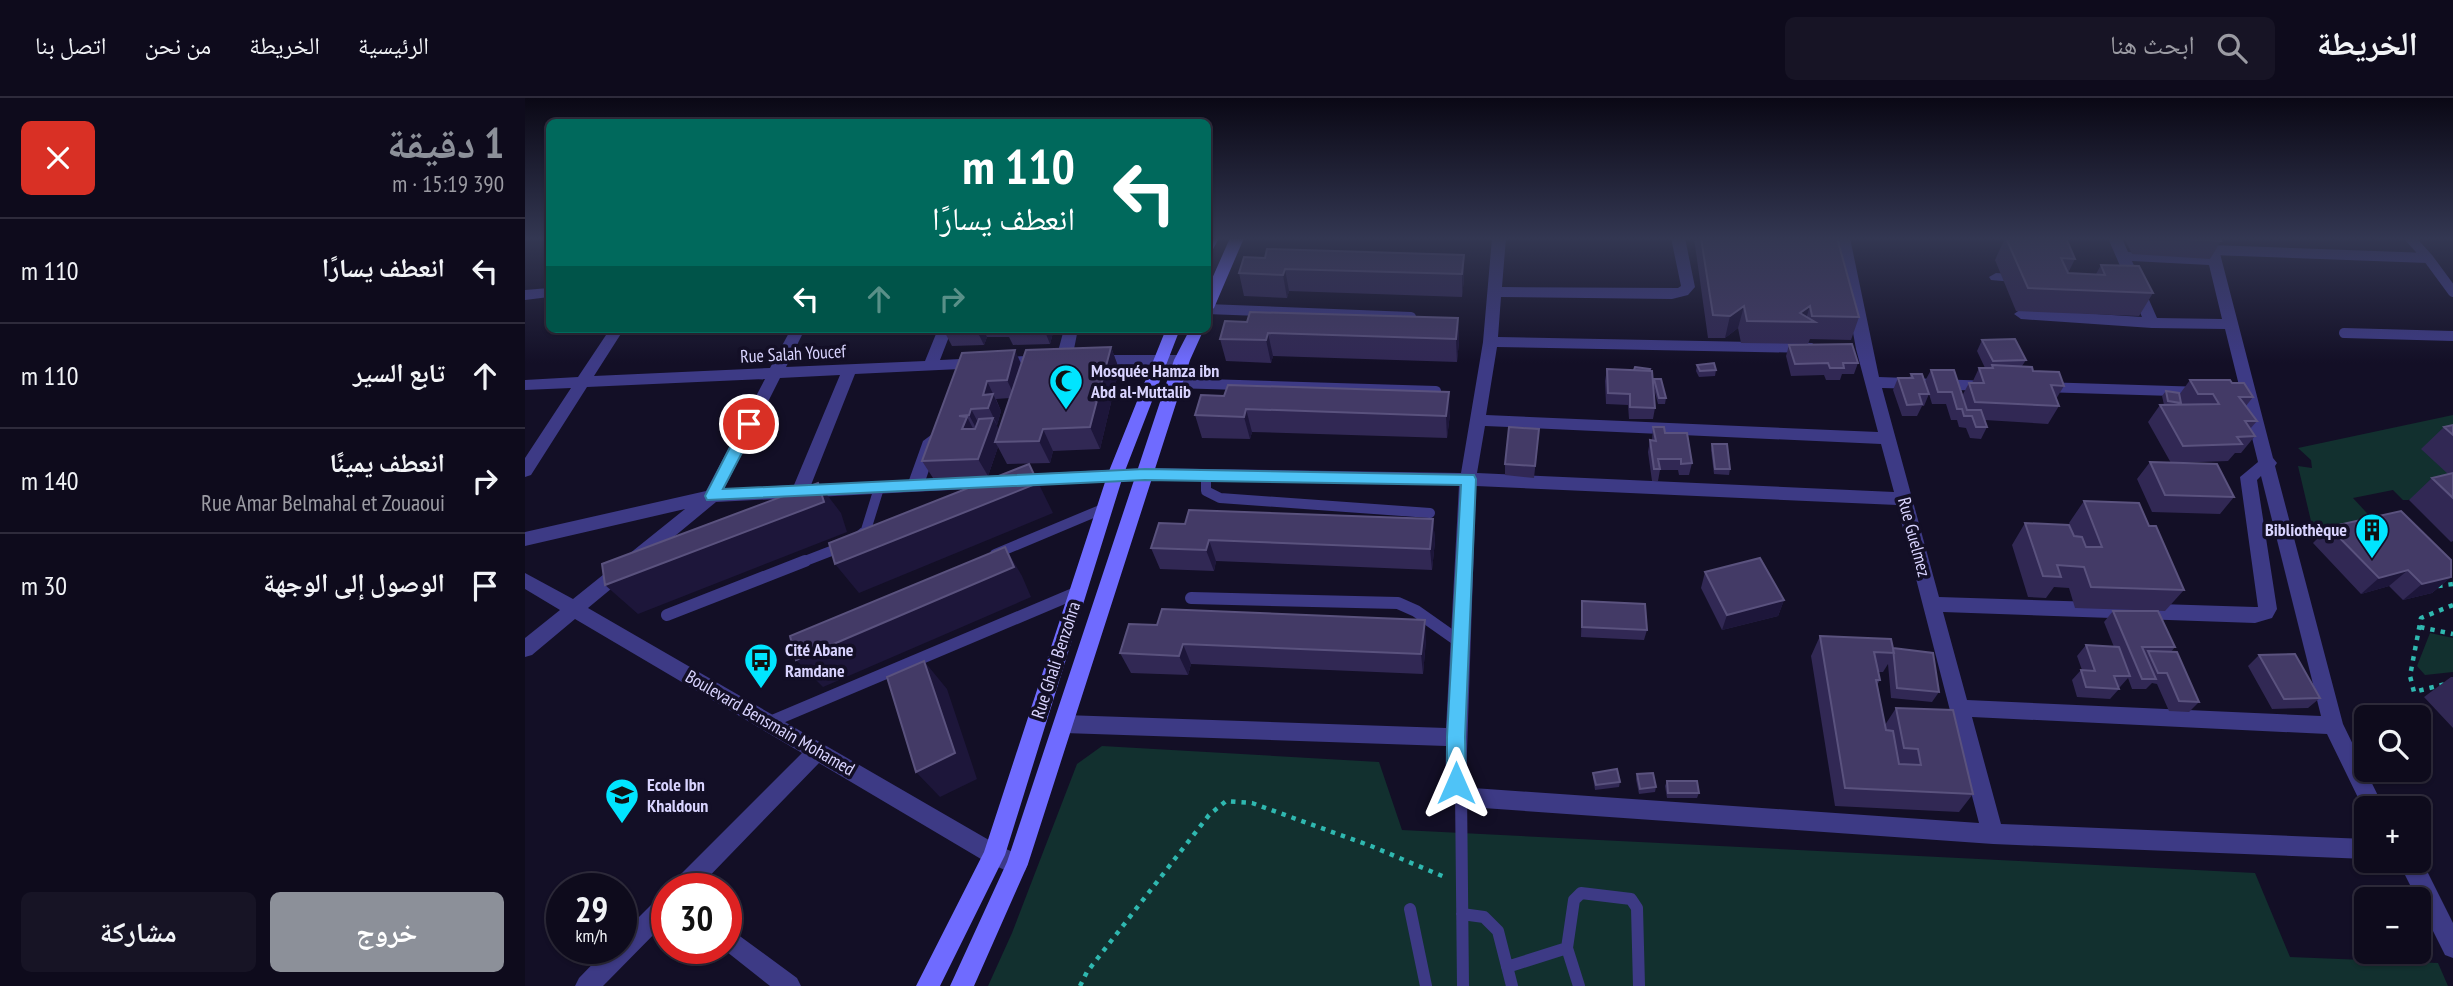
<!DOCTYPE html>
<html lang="ar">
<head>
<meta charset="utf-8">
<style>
  :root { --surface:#0e0b1c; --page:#171425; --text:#f1f3f6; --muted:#9b9ba3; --line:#2e2b3b; --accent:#8c9099 }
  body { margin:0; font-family:"PT Sans Narrow","Noto Naskh Arabic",sans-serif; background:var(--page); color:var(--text); direction:rtl; height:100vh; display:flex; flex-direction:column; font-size:26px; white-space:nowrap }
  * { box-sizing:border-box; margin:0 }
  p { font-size:23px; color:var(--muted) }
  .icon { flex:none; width:38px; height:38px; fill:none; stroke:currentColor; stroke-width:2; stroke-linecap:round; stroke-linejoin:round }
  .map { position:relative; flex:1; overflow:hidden; direction:ltr }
  .side { display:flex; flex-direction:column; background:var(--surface); width:525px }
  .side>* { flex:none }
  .banner { position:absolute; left:21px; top:21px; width:665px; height:214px; border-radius:10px; box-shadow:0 2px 5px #0004,0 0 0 2px var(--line); direction:rtl; background:#00695c; color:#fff; overflow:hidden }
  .controls { position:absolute; left:1829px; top:607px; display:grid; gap:14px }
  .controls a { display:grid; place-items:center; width:77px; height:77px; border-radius:10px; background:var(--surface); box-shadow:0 2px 5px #0004,0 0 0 2px var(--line); font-size:35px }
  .speed { position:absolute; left:21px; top:775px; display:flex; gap:14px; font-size:35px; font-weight:700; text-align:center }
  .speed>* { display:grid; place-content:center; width:91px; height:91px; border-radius:50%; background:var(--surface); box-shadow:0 2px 5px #0004,0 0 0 2px var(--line); line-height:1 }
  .speed small { font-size:18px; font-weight:400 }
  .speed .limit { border:10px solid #d22; background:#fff; color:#111 }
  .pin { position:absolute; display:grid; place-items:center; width:60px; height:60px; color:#fff; margin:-30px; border:4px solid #fff; border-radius:50%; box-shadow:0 2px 7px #0007 }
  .me { position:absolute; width:77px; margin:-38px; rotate:0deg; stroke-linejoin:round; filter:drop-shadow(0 0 5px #0008) }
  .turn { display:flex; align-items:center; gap:24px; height:147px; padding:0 21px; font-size:32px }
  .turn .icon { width:91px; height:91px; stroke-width:2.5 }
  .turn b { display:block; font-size:49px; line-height:60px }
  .lanes { display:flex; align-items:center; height:66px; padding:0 21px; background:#0003; justify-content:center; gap:35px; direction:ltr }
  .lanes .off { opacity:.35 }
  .round { display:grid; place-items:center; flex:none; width:74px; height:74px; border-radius:10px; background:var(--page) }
  .summary { display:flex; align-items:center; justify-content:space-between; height:119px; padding:0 21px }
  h1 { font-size:42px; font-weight:700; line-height:52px; color:var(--accent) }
  .cta { display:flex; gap:14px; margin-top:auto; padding:14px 21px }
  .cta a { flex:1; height:80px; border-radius:10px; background:var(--accent); color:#fff; font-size:28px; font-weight:700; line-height:80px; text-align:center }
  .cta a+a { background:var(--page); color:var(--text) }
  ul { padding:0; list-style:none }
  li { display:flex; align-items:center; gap:21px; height:105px; padding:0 21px; border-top:2px solid var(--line) }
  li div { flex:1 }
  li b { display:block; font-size:26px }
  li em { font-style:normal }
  header { display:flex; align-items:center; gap:42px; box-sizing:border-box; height:98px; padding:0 35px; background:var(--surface); border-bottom:2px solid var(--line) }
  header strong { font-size:33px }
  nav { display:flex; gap:38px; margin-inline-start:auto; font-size:24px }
  .search { width:490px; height:63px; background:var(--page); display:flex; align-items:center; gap:18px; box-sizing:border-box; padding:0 24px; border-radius:10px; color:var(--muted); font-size:26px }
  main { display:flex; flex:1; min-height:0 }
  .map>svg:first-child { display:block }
</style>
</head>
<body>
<header>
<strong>الخريطة</strong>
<div class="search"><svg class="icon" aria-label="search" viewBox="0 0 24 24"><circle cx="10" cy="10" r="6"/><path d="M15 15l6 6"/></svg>ابحث هنا</div>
<nav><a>الرئيسية</a><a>الخريطة</a><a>من نحن</a><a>اتصل بنا</a></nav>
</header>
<main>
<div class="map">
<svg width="1928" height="888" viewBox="0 0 1928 888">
  <rect width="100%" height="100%" fill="#130f26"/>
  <path fill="#12302f" d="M1928 317V392L1883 402H1878L1868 392 1828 400 1852 426 1790 440 1773 368 1787 370 1786 362 1773 350Z
    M1905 535 1928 540V574L1900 577 1892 568Z
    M577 648 854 664 877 732 1730 775 1765 859 1913 865 1923 888H463L487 835 552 666Z"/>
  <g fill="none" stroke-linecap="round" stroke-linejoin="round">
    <path stroke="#2fb8b0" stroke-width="4.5" stroke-dasharray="4.5 6" stroke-linecap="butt" d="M1913 488 1928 486
      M1928 507 1896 520 1885 578 1889 594 1928 584
      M1895 529 1928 536
      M555 888 562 874 684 717 701 703 727 705 846 748 922 780"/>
    <path stroke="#3d3a85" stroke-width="10" d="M1687 152 1903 160 1885 140
      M1903 160 1928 194
      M682 211 886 219
      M1819 235 1928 238
      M649 285 911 293
      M681 377V393L695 400 905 415
      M332 440 341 432 354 390
      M470 456 580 410
      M275 465 319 448"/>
    <path stroke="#3d3a85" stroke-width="12" d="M666 500 873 505 891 513 935 544
      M142 517 280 463
      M245 624 553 494
      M936 693 938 888
      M885 811 901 888
      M937 816 959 819 973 833 987 888
      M982 869 1042 850
      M1054 888 1042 850 1049 802 1056 795 1106 801 1112 810 1114 888"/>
    <path fill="#3d3a85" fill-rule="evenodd" d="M967 140H981L977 189 1153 190 1156 188 1146 140H1160L1170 189 1163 197 1147 201 976 199 973 239 1287 245 1294 250 1287 255 972 249 961 317 1353 334 1331 251 1311 140H1325L1354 279 1467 283 1475 288 1467 293 1357 290 1414 499 1730 509H1733L1715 379 1733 364 1700 231 1627 230 1496 221 1489 216 1496 211 1617 219 1583 140H1597L1603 154 1682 158 1677 140H1691L1748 360 1752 365 1750 368 1818 626 1859 710H1841V716L1802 636 1447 619 1476 726 1841 741V761L1468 746 944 709C916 698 921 673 921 648L539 635 532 632 529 626 532 620 539 617 921 630 934 387 620 382 191 404 63 510 476 749 500 759 503 766 500 773 492 777 461 764 294 665 172 791H146L149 783 277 655 50 521 7 557 0 559V540L35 512 0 491V475L48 501 160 411 0 448V434L181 393 240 281 62 289 6 377 0 379V360L46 290 0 292V282L53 279 85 231H99L69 278 245 270 266 231H280L261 269 400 263 413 231H427L415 262 521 257 529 262 521 267 330 276 286 387 384 382 398 343 406 337 414 343 401 381 620 370 936 375 958 244ZM1607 163 1684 167 1697 221 1632 220ZM315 277 269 387 199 391 255 280ZM960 328 1356 346 1369 394 952 375ZM1736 378 1796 618 1442 602 1418 514 1730 525 1747 520 1752 511 1732 382ZM951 388 1372 407 1454 725 948 690 941 683Z
      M1471 175 1500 177 1507 181 1500 185 1466 182 1464 179Z
      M24 190V199L0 202V192Z
      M539 231H553L547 261 539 266 531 261Z
      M566 257H657L665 262 657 267 561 266 558 262Z
      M1516 284 1680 289 1688 294 1680 299 1516 294 1508 289Z
      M1894 757 1928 825V860L1920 857 1873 763H1894Z
      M142 796V823L78 888H50L54 880 83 850H96V837L134 799Z
      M201 828 272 880 276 888H245L197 850H201Z"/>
    <path fill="#6f6bff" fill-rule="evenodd" d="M682 140H694L687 153 682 154Z
      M705 140H719L689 210 682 215V192Z
      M641 231H655L598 378 480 757 415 888H391L459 754 582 378Z
      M665 231H679L665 262 503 766 449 888H425L482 764 649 262Z"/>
  </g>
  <path fill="#312854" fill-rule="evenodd" d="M1169 140H1312L1334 219 1326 242 1285 241 1283 246 1333 265 1329 276H1317L1315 282H1301L1299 277 1266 278 1261 258 1264 247 1283 246 1216 245 1213 230 1200 240H1183Z
    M1480 140H1541L1550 161 1543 175 1571 176 1576 167 1628 195 1614 218 1491 213 1470 162Z
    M1599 140H1695L1696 143 1685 161 1607 156Z
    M939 157V180L937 199 764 193 762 200 719 198 714 175 740 160Z
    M933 220 934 243 932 264 748 258 746 265 701 263 695 241 722 224Z
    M418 231H529L525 246 488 247 484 239H462L459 247 427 248Z
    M1457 242 1501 262 1497 268 1539 288 1531 301 1534 308 1523 326 1460 322 1462 329 1456 341 1445 340 1441 330 1434 329 1432 322H1426L1421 306H1407L1404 296 1399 308H1397L1392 318H1377L1368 292 1373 280H1384L1386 276 1404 295 1400 283 1406 272 1437 298 1444 285H1447L1454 270H1460L1452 253Z
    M586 249 594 271 575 351 528 353 525 365 482 366 473 349 463 378 408 380 397 363 437 255 496 265ZM485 300 474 333 471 327H472L476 313 471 301Z
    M1172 267 1191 272 1190 278 1174 279 1171 273Z
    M1082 271 1128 287 1129 281 1141 300 1140 306H1133L1128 287 1130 310 1128 321H1104L1103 307 1081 306 1080 283Z
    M1665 282 1707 285 1728 299 1721 308 1732 323 1725 331 1730 338 1716 355H1710L1703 363 1646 365 1623 324 1635 307H1639L1637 298 1641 293 1654 297Z
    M676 297 925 316 922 340 727 334 725 341 677 340 670 317Z
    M1928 327V443L1926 444 1884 402 1907 380 1923 376 1896 351 1919 329Z
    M1128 329 1140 335 1167 365 1164 377H1154L1153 372H1135L1133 383H1127L1123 354 1125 342H1127Z
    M1013 343 1009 380 980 377V366Z
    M1187 346 1205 371 1204 377 1189 376 1186 352Z
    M1625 364 1709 399 1695 416 1627 414 1612 381Z
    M1559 403 1624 428 1659 492 1640 513 1550 510 1544 490 1529 489 1521 500 1503 499 1487 447 1500 425 1549 438 1544 425Z
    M908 421 910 443 907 472 691 463 689 473 635 471 626 450 660 426Z
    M1804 429 1926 479 1907 495 1878 502 1864 488 1836 496 1788 445Z
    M1180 474 1259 502 1253 518 1197 532 1176 490Z
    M1057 503 1122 532 1119 542 1056 539Z
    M1588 513 1650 549 1646 554 1674 604 1664 614 1644 613 1632 586 1627 585 1621 591H1607L1603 580 1595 589H1593L1594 591 1585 601 1552 599 1547 582 1556 572H1557L1552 558 1561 547 1589 549 1579 524Z
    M632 527 901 542 898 576 666 566 663 577 606 575 595 555Z
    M1295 538 1368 550 1414 594 1407 604 1366 600 1363 566 1358 574H1353L1355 582 1352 587 1360 627 1371 610 1448 696 1434 714 1310 708 1286 558Z
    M1734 557 1795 600 1783 610 1747 611 1723 568Z
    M1926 579H1928V630L1899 599Z
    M1068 675 1095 684 1094 689 1070 692 1068 679Z
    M1112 676 1131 689 1130 694 1114 696 1111 681Z
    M1142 683 1174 695 1172 700H1142L1140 688Z"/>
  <path fill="#1d163a" d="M939 157V180L937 199V176Z
    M760 171 764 193 762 200 758 177Z
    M1219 208 1213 230 1200 240 1205 218Z
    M1285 208 1280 224 1275 215Z
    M933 220 934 243 932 264 931 241Z
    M451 231H458L462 239 459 247Z
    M519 231H529L525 246Z
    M743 235 748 258 746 265 741 242Z
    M586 249 594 271 575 351 565 329Z
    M490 252 498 270 490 299 482 282Z
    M462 283 476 313 472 327 458 297Z
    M924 294 925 316 922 340 921 318Z
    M446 311 455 328 453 334 444 317Z
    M721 311 727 334 725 341 719 319Z
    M442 319 451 336 437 331Z
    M468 320 477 337 470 344 473 349 463 378 453 361Z
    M518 331 528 353 525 365 514 343Z
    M504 366 528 415 334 495 310 466Z
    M293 385 316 415 322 434 113 516 80 487Z
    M908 421 910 443 907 472 905 451Z
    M684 442 691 463 689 473 681 452Z
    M480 449 497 478 506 499 298 589 271 562Z
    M1883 472 1864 488 1836 496 1854 480Z
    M1926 479 1907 495 1878 502 1897 486Z
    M1259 502 1253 518 1197 532 1202 517Z
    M900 522 901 542 898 576 896 556Z
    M658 546 666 566 663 577 654 558Z
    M399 563 422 591 452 681 415 699 391 674Z"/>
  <path fill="#433a66" stroke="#5a527e" stroke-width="2" d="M1176 140H1312L1334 219 1287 218 1285 208 1275 215 1290 224 1222 223 1219 208 1205 218 1188 217Z
    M1481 140H1541L1550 161 1536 160 1543 175 1580 177 1576 167 1614 168 1628 195 1503 190Z
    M1641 140H1695L1696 143Z
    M742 151 939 157 937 176 760 171 758 177 714 175 719 159 740 160Z
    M725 214 933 220 931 241 743 235 741 242 695 241 700 223 722 224Z
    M1490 241 1501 262 1468 263 1457 242Z
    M1327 246 1333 265H1318L1319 270H1305L1303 265 1270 266 1264 247Z
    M586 249 565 329 518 331 514 343 470 344 501 252Z
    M490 252 482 282 462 283 458 297 468 296 463 310 446 311 444 317 434 318 442 319 437 331H450L454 321 468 320 453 361 397 363 437 255Z
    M1189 265 1191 272 1175 273 1172 267Z
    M1467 267 1507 269 1508 273 1534 274 1539 288 1526 287 1534 308 1450 304 1444 285H1459L1454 270H1468Z
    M1110 269 1125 271 1124 273 1109 272Z
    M1082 271 1127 273 1130 310 1105 309V296L1083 295Z
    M1406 272H1429L1442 312H1456L1462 329H1451L1447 318H1439L1437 311H1432L1427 294H1413Z
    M1386 276H1397L1404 296H1394L1397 306 1382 307 1373 280H1388Z
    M1129 281H1136L1141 300H1134Z
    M1665 282H1705L1707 285H1719L1728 299H1714L1732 323H1720L1730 338 1712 339 1717 346 1658 348 1635 307 1694 306 1688 296H1673Z
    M703 287 924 294 921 318 721 311 719 319 670 317 676 297 699 298Z
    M1641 293 1654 295 1656 305 1643 303Z
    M1928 327V337L1919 329Z
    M984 329 1014 331 1010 368 980 366Z
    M1128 329H1139L1140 335H1162L1167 365 1156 366V361H1133L1135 371H1129L1125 342 1131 343Z
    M1187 346H1202L1205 371H1190Z
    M1625 364 1692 366 1709 399 1640 397Z
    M504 366 513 385 310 466 304 445Z
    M1928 375V400L1907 380Z
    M293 385 299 404 80 487 77 466Z
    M1559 403 1614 405 1624 428H1631L1659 492 1566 489 1559 469 1532 467 1536 479 1518 478 1500 425 1544 427 1549 438 1557 439 1561 449H1577Z
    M664 412 908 421 905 451 684 442 681 452 626 450 634 425 660 426Z
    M1876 413 1926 462V479L1897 486 1883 472 1854 480 1804 429Z
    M480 449 489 469 271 562 265 538Z
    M1235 460 1259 502 1202 517 1180 474Z
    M1057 503 1120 506 1122 532 1057 529Z
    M637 511 900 522 896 556 658 546 654 558 595 555 604 526 632 527Z
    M1588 513H1633L1650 549H1617L1631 581H1617Z
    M1295 538 1366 541 1369 555 1349 554 1355 582H1351L1361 632 1368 633 1374 666 1396 667 1393 651 1379 650 1371 610 1428 612 1448 696 1320 690Z
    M1561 547 1594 549 1605 578H1589L1594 591 1561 589 1556 572 1570 573Z
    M1368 550 1408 555 1414 594 1372 590Z
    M1623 553 1652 554 1674 604 1654 603 1642 575H1633Z
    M1770 556 1795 600 1759 601 1734 557Z
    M399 563 430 655 391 674 362 579Z
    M1092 671 1095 684 1071 687 1068 675Z
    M1128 675 1131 689 1115 691 1112 676Z
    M1142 683H1172L1174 695H1143Z"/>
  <linearGradient id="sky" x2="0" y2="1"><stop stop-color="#0a0815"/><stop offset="0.53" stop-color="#333752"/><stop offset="1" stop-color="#333752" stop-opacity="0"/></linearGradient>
  <rect width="1928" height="265" fill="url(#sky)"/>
  <path fill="#4fc3f7" stroke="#337fa1" stroke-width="2" d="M224 320 232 326 198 391 620 371 949 377 951 381 940 639 941 685 938 691 931 694 925 691 922 685V639L936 387 620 382 182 402 180 398 217 326Z"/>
  <defs>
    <g id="mosque-pin" transform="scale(1.75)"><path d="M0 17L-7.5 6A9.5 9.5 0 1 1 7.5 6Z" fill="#00e5ff" stroke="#130f26"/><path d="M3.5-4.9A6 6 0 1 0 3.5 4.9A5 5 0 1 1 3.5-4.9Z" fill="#111"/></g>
    <g id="building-pin" transform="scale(1.75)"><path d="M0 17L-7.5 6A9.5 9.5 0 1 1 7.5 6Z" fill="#00e5ff" stroke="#130f26"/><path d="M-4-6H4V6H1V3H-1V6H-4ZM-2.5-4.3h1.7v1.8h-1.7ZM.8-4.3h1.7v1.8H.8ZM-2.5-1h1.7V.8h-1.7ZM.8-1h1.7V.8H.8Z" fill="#111"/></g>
    <g id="bus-pin" transform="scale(1.75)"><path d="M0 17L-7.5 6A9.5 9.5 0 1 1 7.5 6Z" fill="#00e5ff" stroke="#130f26"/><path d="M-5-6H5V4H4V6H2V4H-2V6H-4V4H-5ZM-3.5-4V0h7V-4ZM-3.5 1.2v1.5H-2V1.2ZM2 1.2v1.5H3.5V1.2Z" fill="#111"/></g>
    <g id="school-pin" transform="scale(1.75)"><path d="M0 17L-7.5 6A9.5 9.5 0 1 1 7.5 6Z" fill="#00e5ff" stroke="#130f26"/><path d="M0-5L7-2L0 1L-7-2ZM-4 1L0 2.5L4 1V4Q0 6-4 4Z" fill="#111"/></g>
  </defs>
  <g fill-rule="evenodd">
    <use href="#mosque-pin" x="541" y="283"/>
    <use href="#building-pin" x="1847" y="432"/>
    <use href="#bus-pin" x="236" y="562"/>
    <use href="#school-pin" x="97" y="697"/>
  </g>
  <g text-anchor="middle" stroke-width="7" stroke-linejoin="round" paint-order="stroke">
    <g font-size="18" fill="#d9d4ff" stroke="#130f26">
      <text transform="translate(268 256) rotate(-3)" y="6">Rue Salah Youcef</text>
      <text transform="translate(1389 439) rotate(75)" y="6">Rue Guelmez</text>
      <text transform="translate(531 562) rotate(-72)" y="6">Rue Ghali Benzohra</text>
      <text transform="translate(245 625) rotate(30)" y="6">Boulevard Bensmain Mohamed</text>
    </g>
    <g font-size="18" font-weight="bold" fill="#d9d4ff" stroke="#130f26" text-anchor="start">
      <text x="566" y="279">Mosquée Hamza ibn<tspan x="566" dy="21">Abd al-Muttalib</tspan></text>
      <text x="1822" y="438" text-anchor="end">Bibliothèque</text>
      <text x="260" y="558">Cité Abane<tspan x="260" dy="21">Ramdane</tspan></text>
      <text x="122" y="693">Ecole Ibn<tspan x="122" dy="21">Khaldoun</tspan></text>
    </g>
  </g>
</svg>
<div class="controls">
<a><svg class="icon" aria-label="search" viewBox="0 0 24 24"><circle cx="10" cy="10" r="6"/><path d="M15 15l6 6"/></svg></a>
<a>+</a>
<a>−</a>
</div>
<div class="speed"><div>29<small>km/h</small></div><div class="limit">30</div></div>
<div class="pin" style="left:224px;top:326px;background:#d93025"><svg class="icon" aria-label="arrive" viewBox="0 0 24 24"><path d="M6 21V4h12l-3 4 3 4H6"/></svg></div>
<svg class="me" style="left:931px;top:685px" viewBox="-20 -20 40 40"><path d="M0-17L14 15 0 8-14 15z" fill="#4fc3f7" stroke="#fff" stroke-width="4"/></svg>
<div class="banner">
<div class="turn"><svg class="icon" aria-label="left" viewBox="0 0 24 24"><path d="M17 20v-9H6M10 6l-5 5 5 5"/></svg><div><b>110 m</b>انعطف يسارًا</div></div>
<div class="lanes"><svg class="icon" aria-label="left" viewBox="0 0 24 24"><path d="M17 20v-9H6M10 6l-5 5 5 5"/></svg><svg class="icon off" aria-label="ahead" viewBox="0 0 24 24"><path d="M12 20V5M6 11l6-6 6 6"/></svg><svg class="icon off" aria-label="right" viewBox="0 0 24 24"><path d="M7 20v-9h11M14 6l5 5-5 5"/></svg></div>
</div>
</div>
<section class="side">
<div class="summary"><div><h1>1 دقيقة</h1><p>390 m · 15:19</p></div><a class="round" style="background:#d93025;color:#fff"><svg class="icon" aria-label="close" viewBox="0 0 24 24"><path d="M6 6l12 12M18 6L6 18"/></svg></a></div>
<ul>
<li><svg class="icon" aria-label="left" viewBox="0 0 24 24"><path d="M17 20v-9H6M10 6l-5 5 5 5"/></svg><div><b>انعطف يسارًا</b></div><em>110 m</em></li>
<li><svg class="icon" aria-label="ahead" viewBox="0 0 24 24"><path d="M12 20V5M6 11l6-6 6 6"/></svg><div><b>تابع السير</b></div><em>110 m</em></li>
<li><svg class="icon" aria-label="right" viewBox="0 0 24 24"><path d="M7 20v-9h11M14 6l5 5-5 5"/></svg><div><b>انعطف يمينًا</b><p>Rue Amar Belmahal et Zouaoui</p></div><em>140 m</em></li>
<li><svg class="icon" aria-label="arrive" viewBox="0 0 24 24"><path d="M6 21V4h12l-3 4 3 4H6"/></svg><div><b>الوصول إلى الوجهة</b></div><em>30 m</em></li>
</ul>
<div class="cta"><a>خروج</a><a>مشاركة</a></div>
</section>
</main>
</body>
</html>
